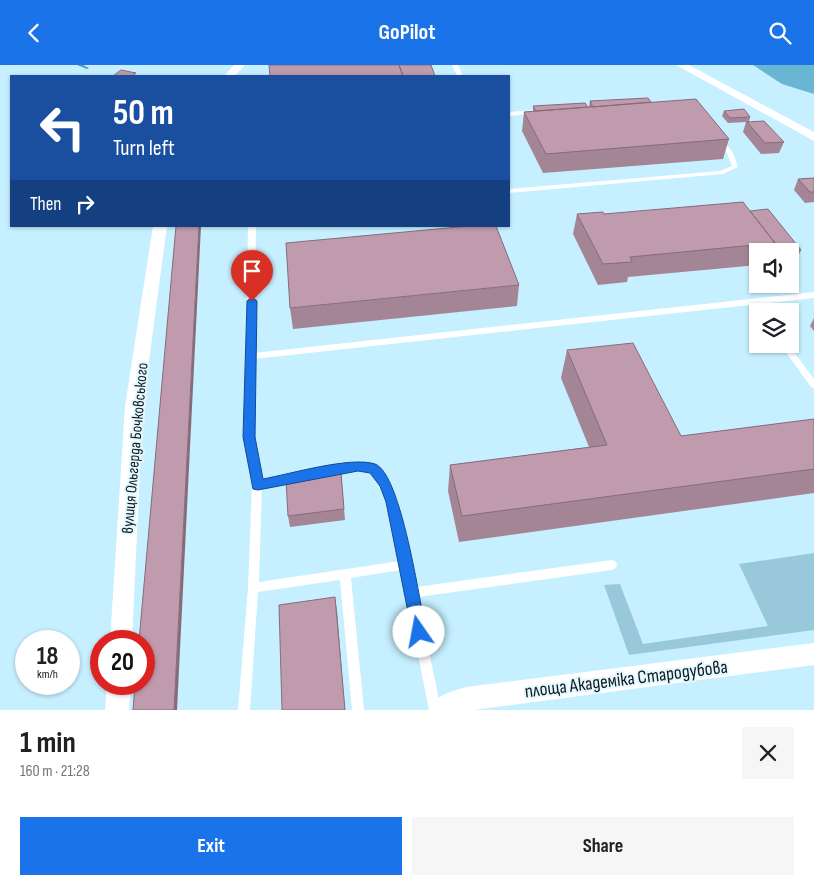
<!DOCTYPE html>
<html lang="en">
<head>
<meta charset="utf-8">
<style>
  :root { --surface:#fff; --page:#f6f6f6; --text:#202124; --muted:#757577; --accent:#1a73e8 }
  body { margin:0; font-family:"Sofia Sans Condensed",sans-serif; background:var(--page); color:var(--text); height:100vh; display:flex; flex-direction:column; font-size:19px; white-space:nowrap }
  * { box-sizing:border-box; margin:0 }
  p { font-size:16px; color:var(--muted) }
  .icon { flex:none; width:28px; height:28px; fill:none; stroke:currentColor; stroke-width:2; stroke-linecap:round; stroke-linejoin:round }
  .map { position:relative; height:645px; overflow:hidden }
  .side { display:flex; flex-direction:column; background:var(--surface); flex:1 }
  .side>* { flex:none }
  .hud { position:absolute; left:10px; top:10px; width:500px; height:152px; border-radius:0px; box-shadow:0 1px 4px #0004; background:#1a4fa0; color:#fff; overflow:hidden }
  .fabs { position:absolute; left:749px; top:178px; display:grid; gap:10px }
  .fabs a { display:grid; place-items:center; width:50px; height:50px; border-radius:0px; background:var(--surface); box-shadow:0 1px 4px #0004; font-size:25px }
  .speed { position:absolute; left:15px; top:565px; display:flex; gap:10px; font-size:25px; font-weight:700; text-align:center }
  .speed>* { display:grid; place-content:center; width:65px; height:65px; border-radius:50%; background:var(--surface); box-shadow:0 1px 4px #0004; line-height:1 }
  .speed small { font-size:12px; font-weight:400 }
  .speed .limit { border:8px solid #d22; background:#fff; color:#111 }
  .pin { position:absolute; display:grid; place-items:center; width:42px; height:42px; color:#fff; margin:-51px -21px; border-radius:50% 50% 50% 0; rotate:-45deg; box-shadow:0 0 5px #0007 }
  .pin .icon { rotate:45deg }
  .me { position:absolute; width:55px; margin:-28px; rotate:348deg; stroke-linejoin:round; filter:drop-shadow(0 0 4px #0008) }
  .turn { display:flex; align-items:center; gap:18px; height:105px; padding:0 20px; font-size:22px }
  .turn .icon { width:65px; height:65px; stroke-width:2.5 }
  .turn b { display:block; font-size:35px; line-height:42px }
  .then { display:flex; align-items:center; height:48px; padding:0 20px; background:#0003; gap:10px; font-size:19px }
  .round { display:grid; place-items:center; flex:none; width:52px; height:52px; border-radius:0px; background:var(--page) }
  .headline { display:flex; align-items:center; justify-content:space-between; height:85px; padding:0 20px }
  h1 { font-size:30px; font-weight:700; line-height:38px }
  .button { display:flex; gap:10px; margin-top:auto; padding:10px 20px }
  .button a { flex:1; height:58px; border-radius:0px; background:var(--accent); color:#fff; font-size:20px; font-weight:700; line-height:58px; text-align:center }
  .button a+a { background:var(--page); color:var(--text) }
  header { display:flex; justify-content:space-between; align-items:center; height:65px; padding:0 20px; background:var(--accent); color:#fff; font-size:22px; font-weight:700 }
  .map>svg:first-child { display:block }
</style>
</head>
<body>
<header><svg class="icon" aria-label="back" viewBox="0 0 24 24"><path d="M15 5l-7 7 7 7"/></svg>GoPilot<svg class="icon" aria-label="search" viewBox="0 0 24 24"><circle cx="10" cy="10" r="6"/><path d="M15 15l6 6"/></svg></header>
<div class="map">
<svg width="814" height="645" viewBox="0 0 814 645">
  <rect width="100%" height="100%" fill="#c6efff"/>
  <path fill="#99c8da" d="M814 488V565L629 590 604 520 620 519 643 579 768 561 739 499Z"/>
  <path fill="#69b6d2" d="M753 0H814V29L782 19Z"/>
  <g fill="none" stroke-linecap="round" stroke-linejoin="round">
    <path fill="#4f9db8" fill-rule="evenodd" d="M77 0H83L89 3 87 4Z"/>
    <path fill="#fff" fill-rule="evenodd" d="M452 0H458L463 11H457Z
      M535 45 537 46V48L509 51V47Z
      M720 72 722 73 733 88 738 102 723 109 509 128V124L720 106 732 101 727 88 717 74Z
      M248 161H256L254 288 814 227V233L254 294V372L261 415 358 397 377 401 389 416 398 437 416 522 612 495 616 497 617 500 616 503 612 505 418 532 441 645H429L401 505 351 513 364 645H352L340 515 258 527 250 645H238L248 523 252 420 244 372ZM358 405 371 407 382 421 388 437 400 496 259 517 262 423Z
      M780 279H788L814 314V323L811 322Z"/>
    <path fill="#fff" fill-rule="evenodd" d="M234 0H245L235 11H224Z
      M676 0H689L814 67V76Z
      M153 161H167L143 341 132 576H110L125 341Z
      M814 578V600L474 645H430C436 629 451 627 466 622Z
      M107 619H131L129 645H105Z"/>
  </g>
  <path fill="#a48595" d="M590 36 651 37 729 74 723 94 543 108 522 66 524 47 533 46V41L589 42Z
    M724 46 750 52 749 57 784 77 779 88 761 89 743 67 746 57 728 58 722 51Z
    M814 113V137L805 138 794 125 798 114Z
    M750 146 801 185 796 196H790V186H758V200L628 212 627 217 598 220 573 169 577 149H604Z
    M519 220 517 241 293 264 290 243Z
    M814 253V266L810 261Z
    M567 285 681 371 814 354V428L459 477 448 426 450 400 589 382 561 313Z
    M341 408 345 455 290 462 288 451Z"/>
  <path fill="#866c79" d="M199 161H201L177 645H174Z
    M335 532 337 546 345 645Z"/>
  <path fill="#bf9bad" stroke="#866c79" d="M269 0H399L403 11H270Z
    M399 0H431L435 11H403Z
    M121 5 136 8 132 11H113Z
    M648 33 651 37 593 42 590 36Z
    M696 34 729 74 546 89 524 47Z
    M585 38 588 42 536 46 533 41Z
    M744 44 750 52 730 53 724 46Z
    M764 56 784 77 765 78 747 57Z
    M814 113V127H810L798 114Z
    M743 137 775 178 630 192 632 197 603 199 577 149 603 147 604 149Z
    M768 144 801 185 785 186H772L775 178 750 146Z
    M176 161H199L174 645H133L135 619H144V576H139Z
    M469 161H496L519 220 290 243 286 178Z
    M633 278 681 371 814 354V404L462 451 450 400 607 380 567 285Z
    M341 408 344 444 288 451 286 415Z
    M335 532 345 645H282L279 540Z"/>
  <path fill="#1a73e8" stroke="#114b97" d="M252 232 257 236 255 372 263 414C290 409 351 391 375 399 401 408 420 538 426 567L424 572 419 574 414 572 412 567 386 437 380 421 370 408 358 406 258 425 253 424 243 372 247 236Z"/>
  <g text-anchor="middle" stroke-width="4" stroke-linejoin="round" paint-order="stroke">
    <g font-size="16" fill="#0c1c22" stroke="#e7f7fe">
      <text transform="translate(134 383) rotate(-85)" y="6">вулиця Ольгерда Бочковського</text>
    </g>
    <g font-size="19" fill="#0c1c22" stroke="#e7f7fe">
      <text transform="translate(626 613) rotate(-7)" y="7">площа Академіка Стародубова</text>
    </g>
  </g>
</svg>
<div class="fabs">
<a><svg class="icon" aria-label="sound" viewBox="0 0 24 24"><path d="M4 9h4l5-4v14l-5-4H4zM17 9q2 3 0 6"/></svg></a>
<a><svg class="icon" aria-label="layers" viewBox="0 0 24 24"><path d="M12 4l9 5-9 5-9-5zM3 14l9 5 9-5"/></svg></a>
</div>
<div class="speed"><div>18<small>km/h</small></div><div class="limit">20</div></div>
<div class="pin" style="left:252px;top:236px;background:#d93025"><svg class="icon" aria-label="arrive" viewBox="0 0 24 24"><path d="M6 21V4h12l-3 4 3 4H6"/></svg></div>
<svg class="me" style="left:419px;top:567px" viewBox="-20 -20 40 40"><circle r="19" fill="#fff"/><path d="M0-13L10 11 0 6-10 11z" fill="#1a73e8"/></svg>
<div class="hud">
<div class="turn"><svg class="icon" aria-label="left" viewBox="0 0 24 24"><path d="M17 20v-9H6M10 6l-5 5 5 5"/></svg><div><b>50 m</b>Turn left</div></div>
<div class="then">Then<svg class="icon" aria-label="right" viewBox="0 0 24 24"><path d="M7 20v-9h11M14 6l5 5-5 5"/></svg></div>
</div>
</div>
<section class="side">
<div class="headline"><div><h1>1 min</h1><p>160 m · 21:28</p></div><a class="round"><svg class="icon" aria-label="close" viewBox="0 0 24 24"><path d="M6 6l12 12M18 6L6 18"/></svg></a></div>
<div class="button"><a>Exit</a><a>Share</a></div>
</section>
</body>
</html>
